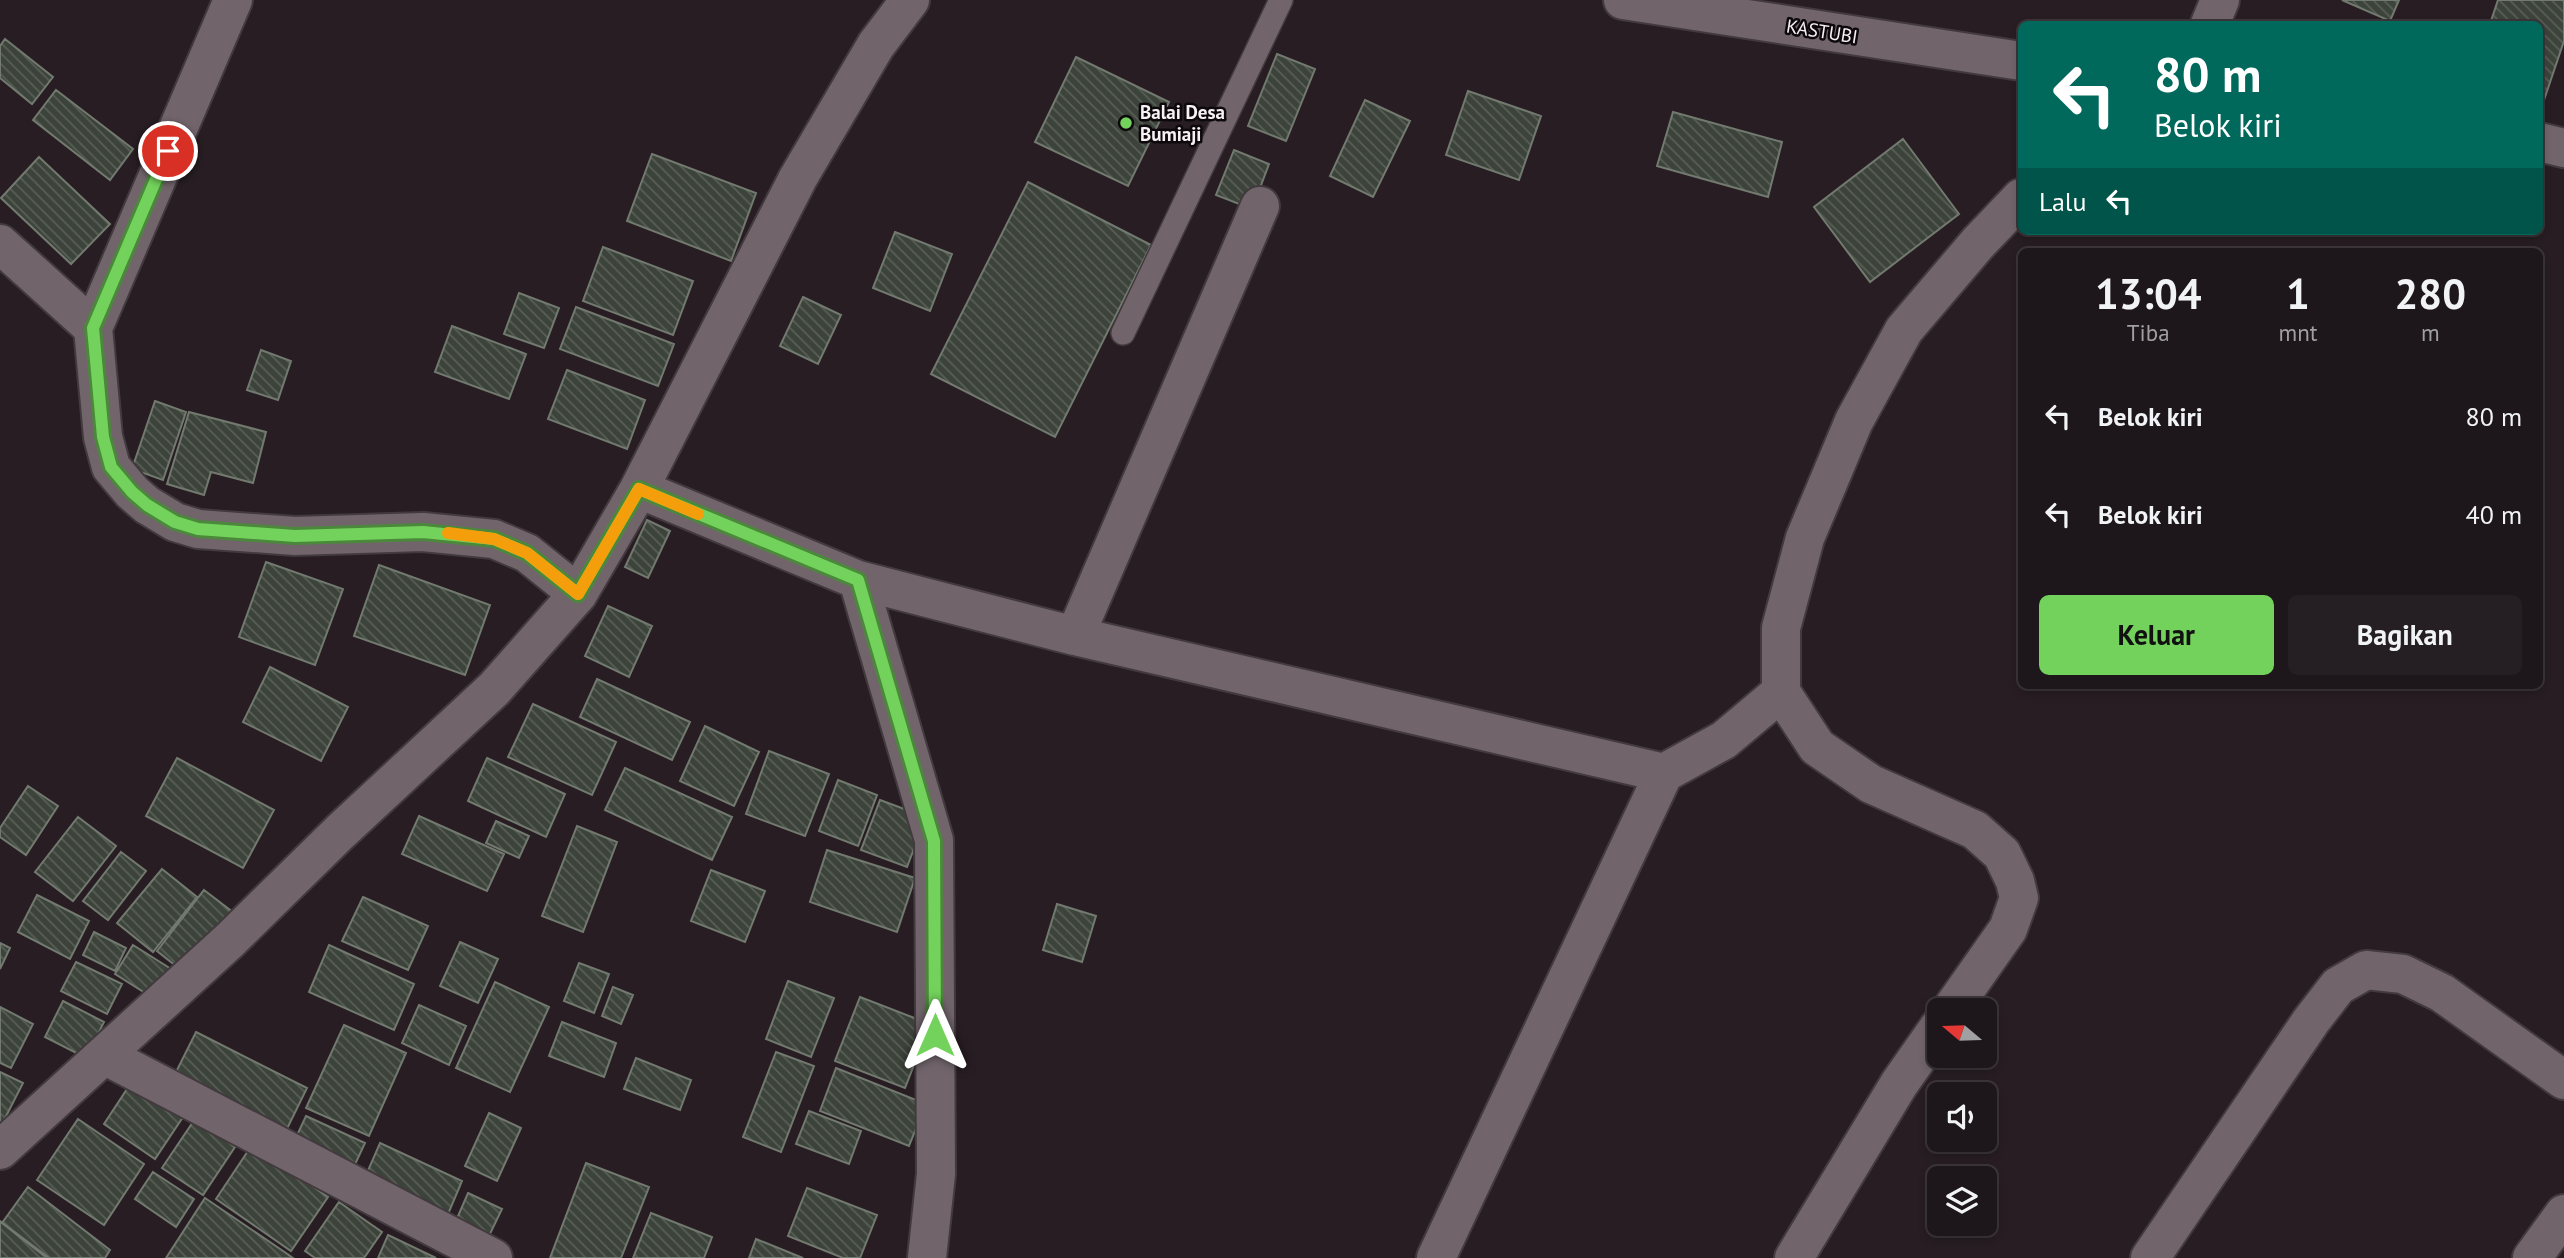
<!DOCTYPE html>
<html lang="id">
<head>
<meta charset="utf-8">
<style>
  :root { --surface:#1d161a; --page:#251f23; --text:#f1f3f6; --muted:#a09fa2; --line:#3b3539; --accent:#73d25c }
  body { margin:0; font-family:"PT Sans",sans-serif; background:var(--page); color:var(--text); height:100vh; display:flex; flex-direction:column; font-size:26px; white-space:nowrap }
  * { box-sizing:border-box; margin:0 }
  p { font-size:23px; color:var(--muted) }
  .icon { flex:none; width:38px; height:38px; fill:none; stroke:currentColor; stroke-width:2; stroke-linecap:round; stroke-linejoin:round }
  .map { position:relative; flex:1; overflow:hidden }
  .drawer { position:absolute; left:2018px; top:248px; width:525px; height:441px; display:flex; flex-direction:column; background:var(--surface); border-radius:10px; box-shadow:0 4px 10px #0003,0 0 0 2px var(--line) }
  .drawer>* { flex:none }
  .guide { position:absolute; left:2018px; top:21px; width:525px; height:214px; border-radius:10px; box-shadow:0 4px 10px #0003,0 0 0 2px var(--line); background:#00695c; color:#fff; overflow:hidden }
  .needle { width:46px; rotate:289deg }
  .controls { position:absolute; left:1927px; top:998px; display:grid; gap:14px }
  .controls a { display:grid; place-items:center; width:70px; height:70px; border-radius:10px; background:var(--surface); box-shadow:0 4px 10px #0003,0 0 0 2px var(--line); font-size:35px }
  .pin { position:absolute; display:grid; place-items:center; width:60px; height:60px; color:#fff; margin:-30px; border:4px solid #fff; border-radius:50%; box-shadow:0 2px 7px #0007 }
  .me { position:absolute; width:77px; margin:-38px; rotate:0deg; stroke-linejoin:round; filter:drop-shadow(0 0 5px #0008) }
  .turn { display:flex; align-items:center; gap:24px; height:147px; padding:0 21px; font-size:32px }
  .turn .icon { width:91px; height:91px; stroke-width:2.5 }
  .turn b { display:block; font-size:49px; line-height:60px }
  .then { display:flex; align-items:center; height:66px; padding:0 21px; background:#0003; gap:14px; font-size:26px }
  .eta { display:flex; justify-content:space-evenly; align-items:center; height:119px; text-align:center }
  .eta b { font-size:42px; font-weight:600; line-height:49px }
  .action { display:flex; gap:14px; margin-top:auto; padding:14px 21px }
  .action a { flex:1; height:80px; border-radius:10px; background:var(--accent); color:#111; font-size:28px; font-weight:600; line-height:80px; text-align:center }
  .action a+a { background:var(--page); color:var(--text) }
  ul { padding:0; list-style:none }
  li { display:flex; align-items:center; gap:21px; height:98px; padding:0 21px }
  li div { flex:1 }
  li b { display:block; font-size:26px }
  li em { font-style:normal }
  .map>svg:first-child { display:block }
</style>
</head>
<body>
<div class="map">
<svg width="2564" height="1258" viewBox="0 0 2564 1258">
  <defs>
    <pattern id="building-back-hatch" width="6" height="6" patternUnits="userSpaceOnUse" patternTransform="scale(1.75)"><rect width="6" height="6" fill="#3c433a"/><path d="M-1 5l2 2M0 0l6 6M5-1l2 2" fill="none" stroke="#595f57"/></pattern>
  </defs>
  <rect width="100%" height="100%" fill="#271d22"/>
  <path fill="url(#building-back-hatch)" stroke="#727a70" stroke-width="2" d="M2342 0H2399L2390 21Z
    M2498 0H2564V41L2542 106 2539 105V24H2490Z
    M5 39 53 77 32 104 0 78V46Z
    M1277 54 1315 69 1286 141 1248 126Z
    M1076 57 1169 102 1128 186 1035 142Z
    M56 90 133 149 110 180 33 120Z
    M1468 91 1541 116 1519 180 1446 155Z
    M1365 100 1410 121 1373 197 1330 176Z
    M1673 112 1782 142 1768 197 1657 166Z
    M1903 139 1959 214 1870 282 1814 207Z
    M1234 150 1269 164 1252 209 1216 195Z
    M652 154 756 193 731 261 627 221Z
    M39 157 110 224 71 264 1 198Z
    M1028 182 1151 245 1055 437 931 374Z
    M895 232 952 254 930 311 873 288Z
    M603 247 693 281 673 335 583 301Z
    M519 293 559 308 544 348 504 334Z
    M803 297 841 315 818 364 780 346Z
    M576 307 674 344 658 386 560 349Z
    M452 326 526 354 509 399 435 372Z
    M261 350 291 361 278 400 247 390Z
    M567 370 645 400 627 449 548 419Z
    M155 401 186 412 163 480 132 469Z
    M189 412 266 432 253 483 211 472 204 495 167 484Z
    M647 520 670 531 648 578 625 567Z
    M266 562 343 589 315 665 239 637Z
    M379 565 490 605 465 675 354 636Z
    M608 606 652 626 629 677 585 656Z
    M270 667 348 707 321 761 243 722Z
    M597 679 690 722 672 760 580 717Z
    M533 704 616 742 592 795 508 757Z
    M705 726 759 752 734 806 680 781Z
    M769 751 829 774 805 836 746 814Z
    M177 758 274 810 243 868 146 816Z
    M487 758 565 794 546 837 468 801Z
    M625 768 732 817 712 860 605 810Z
    M838 780 877 795 858 846 819 831Z
    M28 786 58 806 26 855 0 837V828Z
    M880 800 926 817 907 867 861 850Z
    M419 816 504 854 487 891 402 854Z
    M78 817 116 846 73 901 35 872Z
    M496 821 529 836 519 858 486 843Z
    M577 826 617 842 583 932 542 916Z
    M827 850 915 878 897 932 810 902Z
    M121 852 146 871 108 920 83 901Z
    M162 869 197 897 153 952 117 923Z
    M711 870 765 891 745 942 691 921Z
    M204 890 234 913 186 974 157 951Z
    M37 895 89 921 70 959 18 932Z
    M363 897 428 926 408 970 342 941Z
    M1057 904 1096 916 1082 962 1043 950Z
    M94 932 126 948 115 971 83 955Z
    M460 942 498 959 478 1003 440 986Z
    M0 943 10 948 0 969Z
    M133 945 176 972 158 1001 115 974Z
    M329 945 414 984 394 1030 309 992Z
    M76 962 122 984 107 1014 61 991Z
    M579 963 609 974 594 1013 564 1001Z
    M788 981 834 998 811 1057 766 1039Z
    M495 982 549 1007 510 1092 456 1068Z
    M613 987 633 995 621 1024 602 1016Z
    M860 997 930 1024 905 1088 835 1061Z
    M63 1001 104 1022 86 1058 45 1037Z
    M419 1005 466 1026 449 1065 402 1043Z
    M0 1007 33 1024 11 1068 0 1063Z
    M562 1022 616 1043 604 1077 549 1056Z
    M344 1025 406 1053 369 1136 306 1108Z
    M196 1032 307 1088 282 1139 170 1084Z
    M776 1052 814 1066 781 1152 743 1137Z
    M636 1058 691 1080 680 1110 624 1089Z
    M836 1068 926 1104 909 1146 820 1111Z
    M0 1072 23 1083 0 1128Z
    M133 1080 185 1114 155 1159 104 1124Z
    M809 1111 861 1131 849 1164 796 1144Z
    M489 1113 521 1128 497 1181 465 1166Z
    M306 1116 365 1143 351 1173 292 1146Z
    M78 1119 144 1164 104 1225 37 1180Z
    M195 1119 235 1147 203 1195 162 1168Z
    M380 1143 462 1181 446 1219 363 1182Z
    M252 1145 328 1197 291 1251 216 1199Z
    M586 1163 649 1187 621 1258H550Z
    M153 1172 194 1199 176 1227 135 1199Z
    M28 1187 110 1250 105 1258H47L2 1223Z
    M807 1188 877 1215 860 1258H843L788 1236Z
    M468 1193 502 1209 488 1238 455 1223Z
    M205 1198 286 1253 293 1258H166Z
    M339 1202 382 1232 364 1258H315L305 1251Z
    M651 1213 712 1237 704 1258H633Z
    M0 1221 48 1257 47 1258H0Z
    M388 1235 436 1258H378Z
    M756 1239 803 1258H749Z"/>
  <g fill="none" stroke-linecap="round" stroke-linejoin="round">
    <g stroke="#423a3e" stroke-width="26">
      <path id="service" d="M1123 333 1281 0"/>
    </g>
    <g stroke="#423a3e" stroke-width="42">
      <path id="minor" d="M1623 0 2021 61
        M2210 24 2220 0
        M2539 142 2564 148
        M0 244 93 328 233 0
        M93 328 103 437 111 467 132 492 147 505 175 522 198 529 295 536 423 532 494 539 527 553 578 594
        M639 489 858 580 934 840 936 1174 927 1258
        M858 580 1075 636 1664 773 1724 740 1781 692V628L1805 538 1854 421 1904 330 1978 243 2021 198
        M1075 636 1260 206
        M1781 692 1817 747 1871 784 1975 830 2002 854 2015 881 2019 898 2008 929 1951 1010
        M104 1055 493 1258
        M0 1150 230 940 340 832 494 689 578 594 639 489 798 178 876 45 910 0
        M1436 1258 1664 773
        M1794 1258 1899 1084 1939 1027
        M2150 1258 2311 1021 2338 986 2366 970 2403 974 2442 993 2564 1080
        M2532 1258 2564 1214"/>
    </g>
    <use href="#service" stroke="#71656b" stroke-width="23"/>
    <use href="#minor" stroke="#71656b" stroke-width="38"/>
  </g>
  <g fill="none" stroke-linecap="round" stroke-linejoin="round">
    <g stroke="#4b883c" stroke-width="18">
      <path id="route" d="M168 151 93 328 103 437 111 467 132 492 147 505 175 522 198 529 295 536 423 532 494 539 527 553 578 594 639 489 858 580 934 841 935 1035"/>
    </g>
    <use href="#route" stroke="#73d25c" stroke-width="12"/>
    <path stroke="#f59e0b" stroke-width="12" d="M448 533 494 539 527 553 578 594 639 489 698 514"/>
  </g>
  <circle fill="#73d25c" stroke="#0d080b" stroke-width="2.5" cx="1126" cy="123" r="7"/>
  <g text-anchor="middle" stroke-width="5" stroke-linejoin="round" paint-order="stroke">
    <g font-size="19" fill="#f8f1f4" stroke="#0d080b">
      <text transform="translate(1822 31) rotate(9)" y="7">KASTUBI</text>
    </g>
    <g font-size="19" font-weight="bold" fill="#f8f1f4" stroke="#0d080b" text-anchor="start">
      <text x="1140" y="119">Balai Desa<tspan x="1140" dy="22">Bumiaji</tspan></text>
    </g>
  </g>
</svg>
<div class="controls">
<a><svg class="needle" viewBox="-14 -14 28 28"><path d="M0-13l5 13h-10z" fill="#e53935"/><path d="M0 13l5-13h-10z" fill="#a09fa2"/></svg></a>
<a><svg class="icon" aria-label="sound" viewBox="0 0 24 24"><path d="M4 9h4l5-4v14l-5-4H4zM17 9q2 3 0 6"/></svg></a>
<a><svg class="icon" aria-label="layers" viewBox="0 0 24 24"><path d="M12 4l9 5-9 5-9-5zM3 14l9 5 9-5"/></svg></a>
</div>
<div class="pin" style="left:168px;top:151px;background:#d93025"><svg class="icon" aria-label="arrive" viewBox="0 0 24 24"><path d="M6 21V4h12l-3 4 3 4H6"/></svg></div>
<svg class="me" style="left:935px;top:1035px" viewBox="-20 -20 40 40"><path d="M0-17L14 15 0 8-14 15z" fill="#73d25c" stroke="#fff" stroke-width="4"/></svg>
<div class="guide">
<div class="turn"><svg class="icon" aria-label="left" viewBox="0 0 24 24"><path d="M17 20v-9H6M10 6l-5 5 5 5"/></svg><div><b>80 m</b>Belok kiri</div></div>
<div class="then">Lalu<svg class="icon" aria-label="left" viewBox="0 0 24 24"><path d="M17 20v-9H6M10 6l-5 5 5 5"/></svg></div>
</div>
<section class="drawer">
<div class="eta">
<div><b>13:04</b><p>Tiba</p></div>
<div><b>1</b><p>mnt</p></div>
<div><b>280</b><p>m</p></div>
</div>
<ul>
<li><svg class="icon" aria-label="left" viewBox="0 0 24 24"><path d="M17 20v-9H6M10 6l-5 5 5 5"/></svg><div><b>Belok kiri</b></div><em>80 m</em></li>
<li><svg class="icon" aria-label="left" viewBox="0 0 24 24"><path d="M17 20v-9H6M10 6l-5 5 5 5"/></svg><div><b>Belok kiri</b></div><em>40 m</em></li>
</ul>
<div class="action"><a>Keluar</a><a>Bagikan</a></div>
</section>
</div>
</body>
</html>
